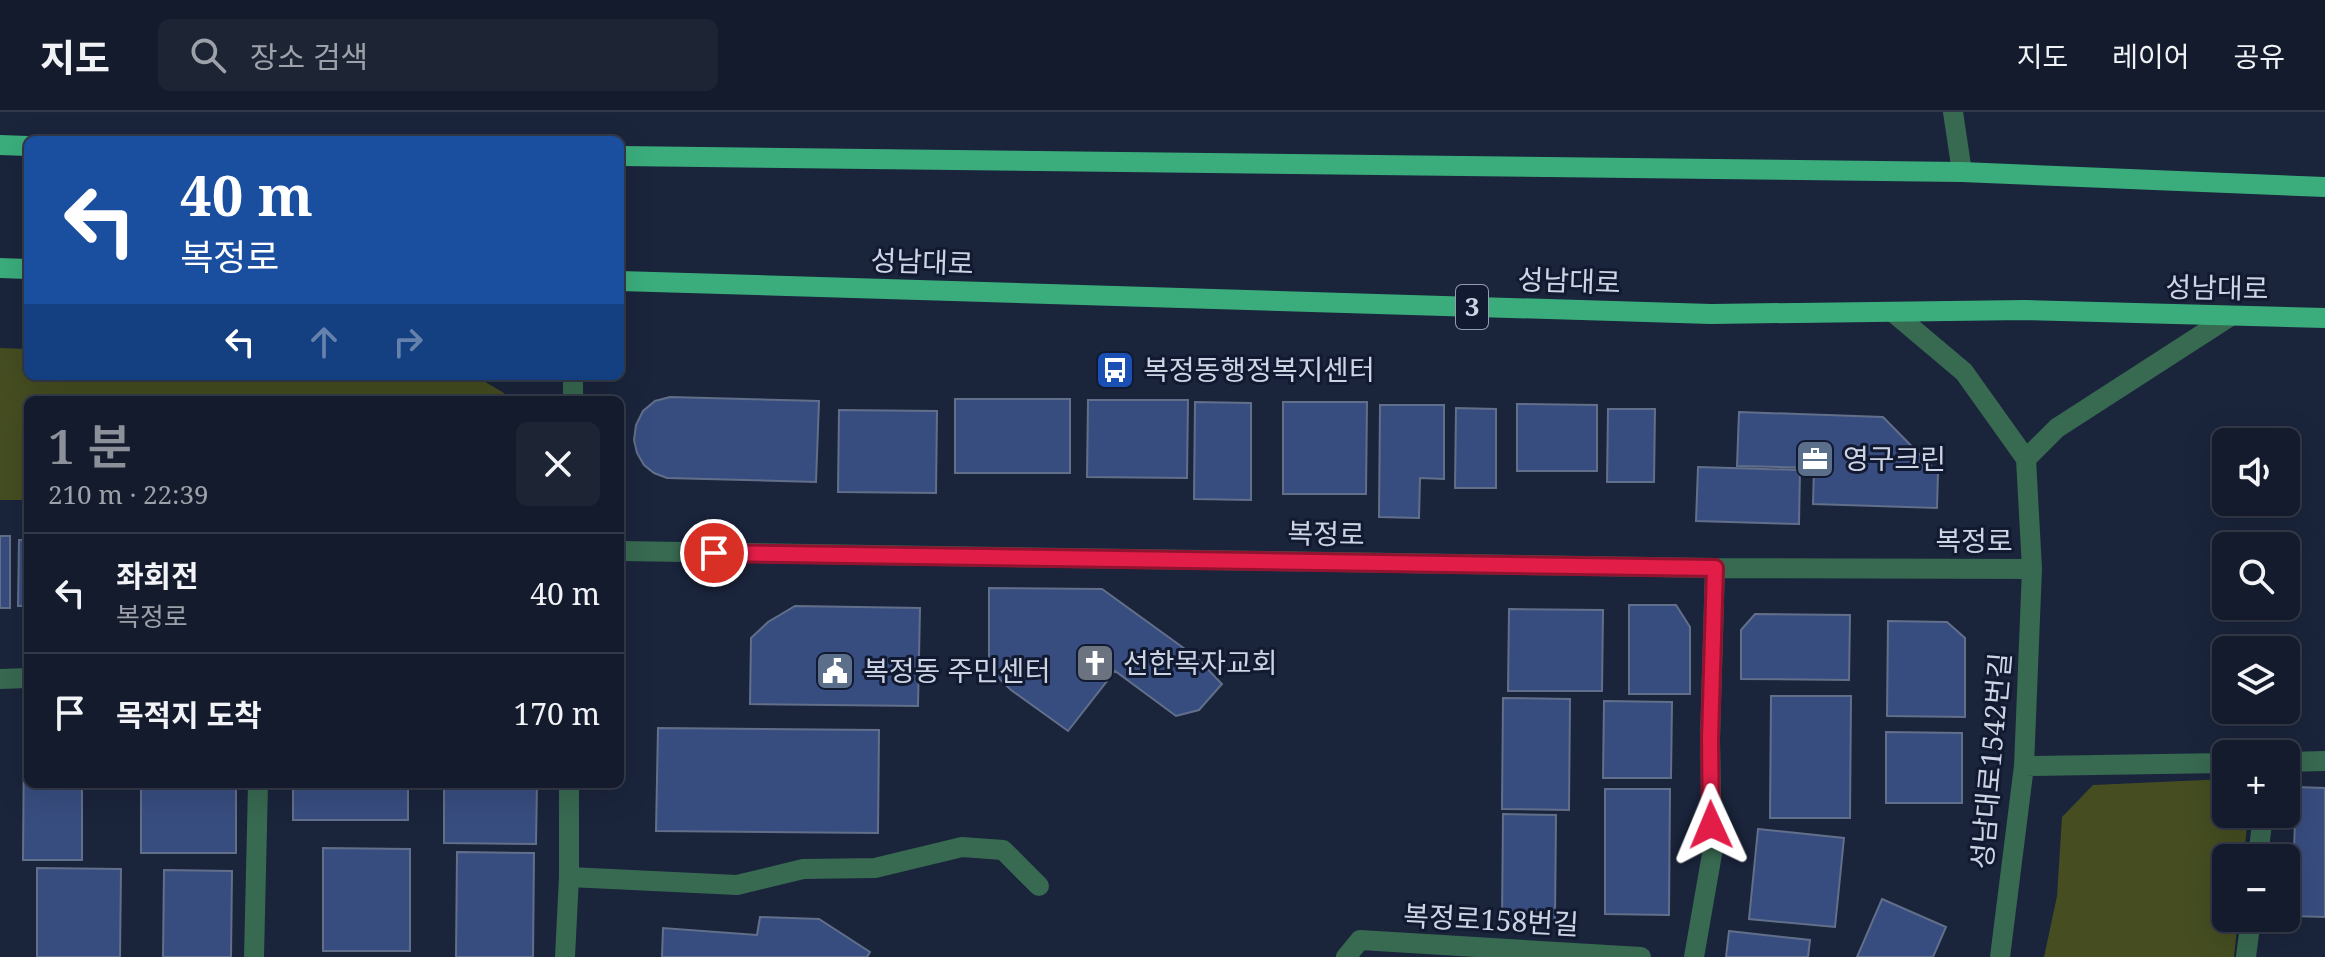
<!DOCTYPE html>
<html lang="ko">
<head>
<meta charset="utf-8">
<style>
  :root { --surface:#141b2c; --page:#1d2434; --text:#f1f3f6; --muted:#9da1a9; --line:#333948; --accent:#8c9099 }
  body { margin:0; font-family:"Noto Serif","Noto Sans KR",serif; background:var(--page); color:var(--text); height:100vh; display:flex; flex-direction:column; font-size:30px; white-space:nowrap }
  * { box-sizing:border-box; margin:0 }
  p { font-size:26px; color:var(--muted) }
  .icon { flex:none; width:44px; height:44px; fill:none; stroke:currentColor; stroke-width:2; stroke-linecap:round; stroke-linejoin:round }
  .map { position:relative; flex:1; overflow:hidden }
  .drawer { position:absolute; left:24px; top:284px; width:600px; height:392px; display:flex; flex-direction:column; background:var(--surface); border-radius:12px; box-shadow:0 8px 32px #0002,0 0 0 2px var(--line) }
  .drawer>* { flex:none }
  .guide { position:absolute; left:24px; top:24px; width:600px; height:244px; border-radius:12px; box-shadow:0 8px 32px #0002,0 0 0 2px var(--line); background:#1a4fa0; color:#fff; overflow:hidden }
  .fabs { position:absolute; left:2212px; top:316px; display:grid; gap:16px }
  .fabs a { display:grid; place-items:center; width:88px; height:88px; border-radius:12px; background:var(--surface); box-shadow:0 8px 32px #0002,0 0 0 2px var(--line); font-size:40px }
  .pin { position:absolute; display:grid; place-items:center; width:68px; height:68px; color:#fff; margin:-34px; border:4px solid #fff; border-radius:50%; box-shadow:0 2px 8px #0007 }
  .me { position:absolute; width:88px; margin:-44px; rotate:359deg; stroke-linejoin:round; filter:drop-shadow(0 0 6px #0008) }
  .turn { display:flex; align-items:center; gap:28px; height:168px; padding:0 24px; font-size:36px }
  .turn .icon { width:104px; height:104px; stroke-width:2.5 }
  .turn b { display:block; font-size:56px; line-height:68px }
  .lanes { display:flex; align-items:center; height:76px; padding:0 24px; background:#0003; justify-content:center; gap:40px; direction:ltr }
  .lanes .off { opacity:.35 }
  .round { display:grid; place-items:center; flex:none; width:84px; height:84px; border-radius:12px; background:var(--page) }
  .headline { display:flex; align-items:center; justify-content:space-between; height:136px; padding:0 24px }
  h1 { font-size:48px; font-weight:600; line-height:60px; color:var(--accent) }
  ul { padding:0; list-style:none }
  li { display:flex; align-items:center; gap:24px; height:120px; padding:0 24px; border-top:2px solid var(--line) }
  li div { flex:1 }
  li b { display:block; font-size:30px }
  li em { font-style:normal }
  header { display:flex; align-items:center; gap:48px; box-sizing:border-box; height:112px; padding:0 40px; background:var(--surface); border-bottom:2px solid var(--line) }
  header strong { font-size:38px }
  nav { display:flex; gap:44px; margin-inline-start:auto; font-size:28px }
  .search { width:560px; height:72px; background:var(--page); display:flex; align-items:center; gap:20px; box-sizing:border-box; padding:0 28px; border-radius:12px; color:var(--muted); font-size:30px }
  .map>svg:first-child { display:block }
</style>
</head>
<body>
<header>
<strong>지도</strong>
<div class="search"><svg class="icon" aria-label="search" viewBox="0 0 24 24"><circle cx="10" cy="10" r="6"/><path d="M15 15l6 6"/></svg>장소 검색</div>
<nav><a>지도</a><a>레이어</a><a>공유</a></nav>
</header>
<div class="map">
<svg width="2325" height="845" viewBox="0 0 2325 845">
  <rect width="100%" height="100%" fill="#1a243b"/>
  <path fill="#454d21" d="M0 236 28 237V264H475L504 281V288H28V388H0Z
    M2226 667V702H2248L2244 746H2226V806H2238L2234 845H2044L2057 784 2062 705 2093 673Z"/>
  <path fill="#384d7f" stroke="#626f8a" stroke-width="2" d="M670 285 819 289 816 370 667 366 654 361 644 353 637 341 634 328 636 313 643 299 655 289Z
    M955 287H1070V361H955Z
    M1088 288H1188L1187 366 1087 365Z
    M1195 290 1251 291V388L1194 387Z
    M1283 290H1367L1366 382H1283Z
    M1517 292 1597 293V359H1517Z
    M1380 293H1444V367L1420 366 1419 406 1379 405Z
    M1456 296 1496 297V376H1455Z
    M1608 297H1655L1654 370H1607Z
    M839 298 937 299 936 381 838 380Z
    M1739 300 1883 305 1938 361 1937 396 1813 392 1814 356 1737 354Z
    M1698 355 1800 358 1799 412 1696 409Z
    M0 424H10V496H0Z
    M19 428H28V494H18Z
    M989 476 1102 477 1196 545 1222 572 1199 598 1176 604 1115 559 1068 619 1011 578 989 557Z
    M1629 493H1676L1690 515V582H1629Z
    M795 494 920 496 918 594 750 592 751 526 768 510Z
    M1509 497 1603 498 1602 579H1508Z
    M1755 502 1850 503 1849 568 1741 567V518Z
    M1888 509 1947 510 1965 526V605L1887 604Z
    M1771 584H1851L1850 706H1770Z
    M1503 586 1570 587 1569 698 1502 697Z
    M1604 589 1672 590 1671 666H1603Z
    M658 616 879 618 878 721 656 719Z
    M24 618H28V672H82V748H23Z
    M1886 620 1962 621V691H1886Z
    M141 672H236V741H141Z
    M293 672H408V708H293Z
    M444 672H537L536 732 444 731Z
    M2296 675 2325 676V805L2292 804Z
    M1605 677H1670L1669 803 1605 802Z
    M1503 702 1556 703 1555 809H1502Z
    M1758 717 1844 726 1835 815 1749 807Z
    M323 736 410 737V839H323Z
    M457 740 534 741 533 845H456Z
    M37 756 121 757 120 845H37Z
    M164 758 232 759 231 845H163Z
    M1882 787 1946 815 1933 845H1857Z
    M760 805 819 807 870 840 867 845H662L663 816 757 823Z
    M1729 819 1810 828 1808 845H1726Z"/>
  <g fill="none" stroke-linecap="round" stroke-linejoin="round">
    <path stroke="#386951" stroke-width="20" d="M569 765 737 773 803 757 875 756 962 735 1003 738 1039 774"/>
    <path stroke="#386951" stroke-width="20" d="M1953 0 1962 60
      M1894 201 1964 260 2026 347 2032 457 2024 654 2000 845
      M573 288V264
      M2026 347 2057 316 2229 205
      M620 439 1715 456 2032 457
      M2286 650 2325 649
      M2024 654 2226 651
      M2258 746 2263 702
      M254 845 258 672
      M565 845 569 765V672
      M1346 845 1360 828 1641 845
      M1694 845 1712 742 1710 627 1715 456
      M2246 845 2251 806"/>
    <path stroke="#386951" stroke-width="20" d="M0 567 28 566"/>
    <path stroke="#3bad7c" stroke-width="20" d="M0 33 28 34
      M620 44 1962 60 2325 75
      M0 156 28 157
      M620 169 1711 202 2025 198 2325 206"/>
  </g>
  <g fill="none" stroke-linecap="round" stroke-linejoin="round">
    <g stroke="#92132f" stroke-width="20">
      <path id="route" d="M714 441 1715 456 1710 627 1711 713"/>
    </g>
    <use href="#route" stroke="#e11d48" stroke-width="14"/>
  </g>
  <defs>
    <g id="bus-square" transform="scale(2)"><rect x="-9" y="-9" width="18" height="18" rx="4" fill="#1a4fb4" stroke="#111a31"/><path d="M-5-6H5V4H4V6H2V4H-2V6H-4V4H-5ZM-3.5-4V0h7V-4ZM-3.5 1.2v1.5H-2V1.2ZM2 1.2v1.5H3.5V1.2Z" fill="#fff"/></g>
    <g id="office-square" transform="scale(2)"><rect x="-9" y="-9" width="18" height="18" rx="4" fill="#5c6f8a" stroke="#111a31"/><path d="M-6-3h4V-5.5h4V-3h4V5H-6ZM-1-4.5V-3h2v-1.5ZM-6 0V1H6V0Z" fill="#fff"/></g>
    <g id="church-square" transform="scale(2)"><rect x="-9" y="-9" width="18" height="18" rx="4" fill="#6b7280" stroke="#111a31"/><path d="M-1.2-6h2.4v3.5h3.3v2.4h-3.3V6h-2.4V-.1h-3.3v-2.4h3.3Z" fill="#fff"/></g>
    <g id="civic-square" transform="scale(2)"><rect x="-9" y="-9" width="18" height="18" rx="4" fill="#5c6f8a" stroke="#111a31"/><path d="M-.6-6.5H3V-4.5H.6V-3L4-1V1h2V6H-6V1h2V-1L-.6-3ZM-1.2 2.5V6h2.4V2.5Z" fill="#fff"/></g>
  </defs>
  <g fill-rule="evenodd">
    <use href="#bus-square" x="1115" y="258"/>
    <use href="#office-square" x="1815" y="347"/>
    <use href="#church-square" x="1095" y="551"/>
    <use href="#civic-square" x="835" y="559"/>
  </g>
  <g text-anchor="middle" stroke-width="6" stroke-linejoin="round" paint-order="stroke">
    <rect fill="#111a31" stroke="#959cae" stroke-width="2" x="1456" y="173" width="32" height="44" rx="6"/>
    <g font-size="26" font-weight="bold" fill="#cdd4e4">
      <text x="1472" y="204">3</text>
    </g>
    <g font-size="28" fill="#cdd4e4" stroke="#111a31">
      <text transform="translate(922 150) rotate(2)" y="10">성남대로</text>
      <text transform="translate(1569 169) rotate(2)" y="10">성남대로</text>
      <text transform="translate(2217 176) rotate(1)" y="10">성남대로</text>
      <text transform="translate(1326 422) rotate(1)" y="10">복정로</text>
      <text x="1974" y="439">복정로</text>
      <text transform="translate(1991 649) rotate(-85)" y="10">성남대로1542번길</text>
      <text transform="translate(1491 808) rotate(3)" y="10">복정로158번길</text>
    </g>
    <g font-size="28" fill="#cdd4e4" stroke="#111a31" text-anchor="start">
      <text x="1143" y="268">복정동행정복지센터</text>
      <text x="1843" y="357">영구크린</text>
      <text x="1123" y="561">선한목자교회</text>
      <text x="863" y="569">복정동 주민센터</text>
    </g>
  </g>
</svg>
<div class="fabs">
<a><svg class="icon" aria-label="sound" viewBox="0 0 24 24"><path d="M4 9h4l5-4v14l-5-4H4zM17 9q2 3 0 6"/></svg></a>
<a><svg class="icon" aria-label="search" viewBox="0 0 24 24"><circle cx="10" cy="10" r="6"/><path d="M15 15l6 6"/></svg></a>
<a><svg class="icon" aria-label="layers" viewBox="0 0 24 24"><path d="M12 4l9 5-9 5-9-5zM3 14l9 5 9-5"/></svg></a>
<a>+</a>
<a>−</a>
</div>
<div class="pin" style="left:714px;top:441px;background:#d93025"><svg class="icon" aria-label="arrive" viewBox="0 0 24 24"><path d="M6 21V4h12l-3 4 3 4H6"/></svg></div>
<svg class="me" style="left:1711px;top:713px" viewBox="-20 -20 40 40"><path d="M0-17L14 15 0 8-14 15z" fill="#e11d48" stroke="#fff" stroke-width="4"/></svg>
<div class="guide">
<div class="turn"><svg class="icon" aria-label="left" viewBox="0 0 24 24"><path d="M17 20v-9H6M10 6l-5 5 5 5"/></svg><div><b>40 m</b>복정로</div></div>
<div class="lanes"><svg class="icon" aria-label="left" viewBox="0 0 24 24"><path d="M17 20v-9H6M10 6l-5 5 5 5"/></svg><svg class="icon off" aria-label="ahead" viewBox="0 0 24 24"><path d="M12 20V5M6 11l6-6 6 6"/></svg><svg class="icon off" aria-label="right" viewBox="0 0 24 24"><path d="M7 20v-9h11M14 6l5 5-5 5"/></svg></div>
</div>
<section class="drawer">
<div class="headline"><div><h1>1 분</h1><p>210 m · 22:39</p></div><a class="round"><svg class="icon" aria-label="close" viewBox="0 0 24 24"><path d="M6 6l12 12M18 6L6 18"/></svg></a></div>
<ul>
<li><svg class="icon" aria-label="left" viewBox="0 0 24 24"><path d="M17 20v-9H6M10 6l-5 5 5 5"/></svg><div><b>좌회전</b><p>복정로</p></div><em>40 m</em></li>
<li><svg class="icon" aria-label="arrive" viewBox="0 0 24 24"><path d="M6 21V4h12l-3 4 3 4H6"/></svg><div><b>목적지 도착</b></div><em>170 m</em></li>
</ul>
</section>
</div>
</body>
</html>
